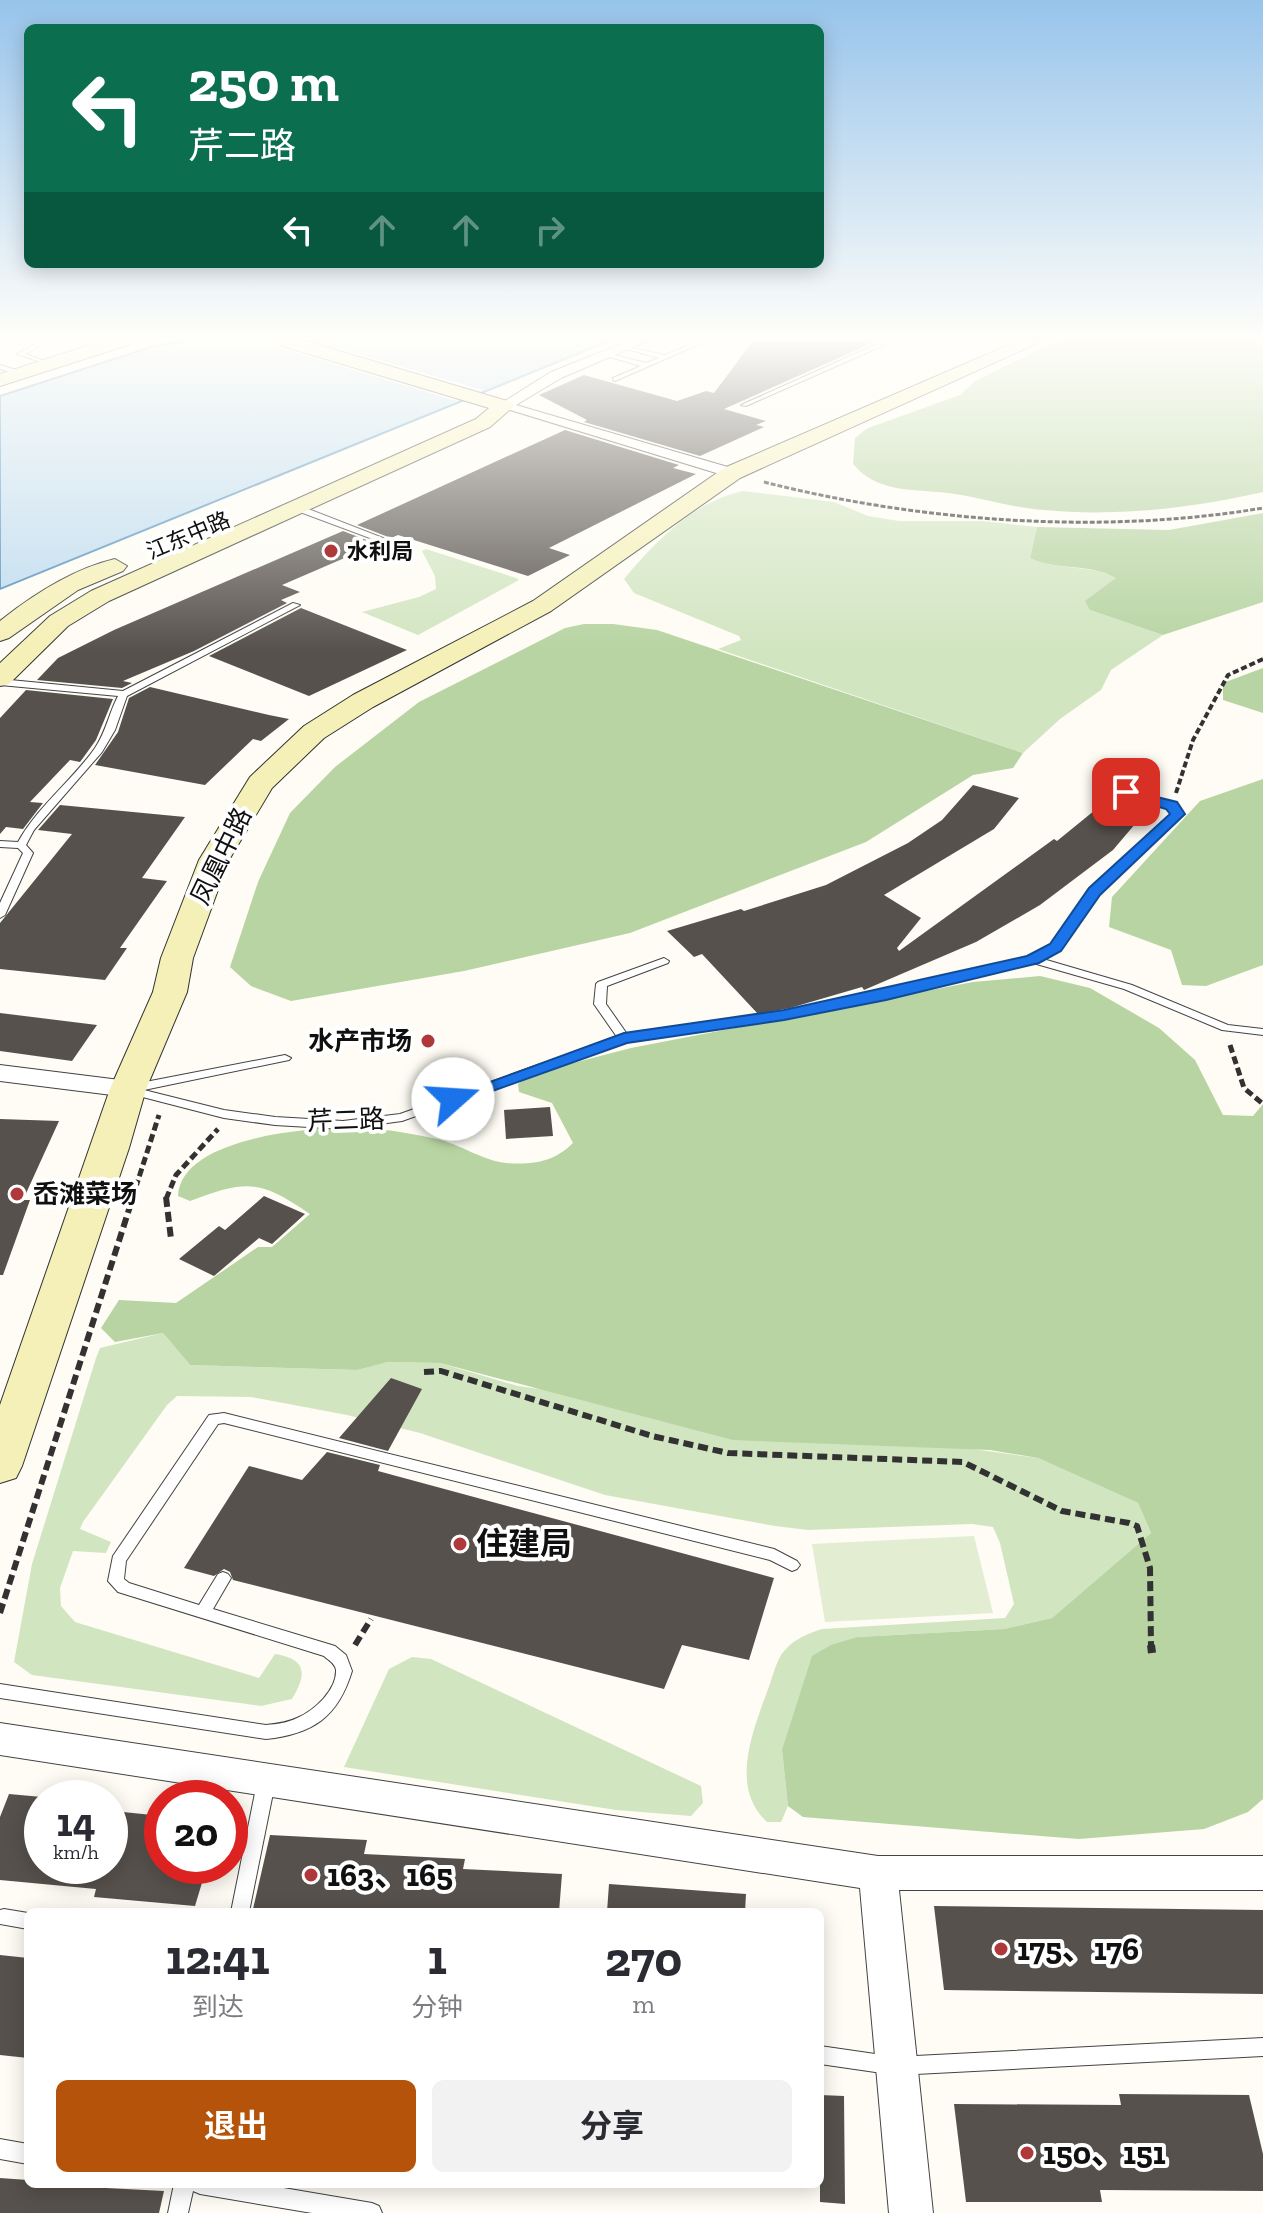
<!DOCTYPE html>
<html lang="zh">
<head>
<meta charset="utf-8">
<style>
  :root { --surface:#fff; --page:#f2f2f3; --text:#2b2b33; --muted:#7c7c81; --accent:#b45309 }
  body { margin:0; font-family:"Zilla Slab","Noto Sans SC",serif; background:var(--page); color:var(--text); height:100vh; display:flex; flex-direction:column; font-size:30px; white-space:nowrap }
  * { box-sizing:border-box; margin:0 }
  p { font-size:26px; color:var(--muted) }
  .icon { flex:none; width:44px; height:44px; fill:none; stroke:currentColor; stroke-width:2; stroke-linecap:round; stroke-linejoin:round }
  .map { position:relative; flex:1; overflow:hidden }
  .panel { position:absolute; left:24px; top:1908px; width:800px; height:280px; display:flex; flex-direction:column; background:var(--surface); border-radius:12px; box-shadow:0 4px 20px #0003 }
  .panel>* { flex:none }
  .banner { position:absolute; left:24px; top:24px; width:800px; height:244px; border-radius:12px; box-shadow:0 4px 20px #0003; background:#0b6e4f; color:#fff; overflow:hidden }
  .speed { position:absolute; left:24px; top:1780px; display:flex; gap:16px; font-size:40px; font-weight:700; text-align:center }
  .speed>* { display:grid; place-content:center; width:104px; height:104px; border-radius:50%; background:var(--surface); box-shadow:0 4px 20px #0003; line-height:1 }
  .speed small { font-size:20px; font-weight:400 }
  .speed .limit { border:12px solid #d22; background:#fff; color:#111 }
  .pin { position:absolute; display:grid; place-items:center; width:68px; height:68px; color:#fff; margin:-34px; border-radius:16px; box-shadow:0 4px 12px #0006 }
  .me { position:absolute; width:88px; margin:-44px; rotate:71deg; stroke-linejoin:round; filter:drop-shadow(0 0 6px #0008) }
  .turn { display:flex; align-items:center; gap:28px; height:168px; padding:0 32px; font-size:36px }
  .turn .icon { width:104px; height:104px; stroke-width:2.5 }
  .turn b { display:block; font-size:56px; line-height:68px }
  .lanes { display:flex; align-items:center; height:76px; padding:0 32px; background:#0003; justify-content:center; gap:40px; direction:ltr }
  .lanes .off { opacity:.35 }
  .eta { display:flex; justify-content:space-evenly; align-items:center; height:136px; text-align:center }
  .eta b { font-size:48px; font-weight:700; line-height:56px }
  .primary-button { display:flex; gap:16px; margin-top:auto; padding:16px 32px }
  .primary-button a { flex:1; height:92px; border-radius:12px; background:var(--accent); color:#fff; font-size:32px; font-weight:700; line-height:92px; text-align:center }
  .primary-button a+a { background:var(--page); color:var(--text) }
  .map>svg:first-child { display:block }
</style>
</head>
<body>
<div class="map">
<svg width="1263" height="2213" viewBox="0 0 1263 2213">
  <rect width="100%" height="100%" fill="#fefcf4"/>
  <path fill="#d2e5c1" d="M743 491 834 502 868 516 899 521H983L1037 527 1030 558C1058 571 1090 564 1117 578L1090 610 1163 635 1111 670 1101 690 1060 719 1023 753 718 649 741 640 739 636 634 593 624 579C656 541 693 502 743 491Z
    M426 549 516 578 519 580 418 635 362 612 419 597 436 589 435 576 422 551Z
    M163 1333 190 1365 356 1370 388 1362 440 1363 518 1386 1038 1458 1138 1503 1151 1533 1052 1618 1004 1629 858 1637 782 1750 788 1806 781 1822H767C729 1787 753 1731 768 1689 773 1677 776 1659 785 1650 796 1638 807 1634 822 1629L1005 1618 1014 1604 1000 1543 993 1527 972 1524 808 1530 775 1526 605 1495 420 1433 347 1415 251 1397 177 1396 167 1405 83 1522 80 1529 111 1542 106 1553 73 1551 60 1588 61 1606 75 1622 259 1678 275 1654C307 1659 307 1674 292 1699L261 1706 32 1675 14 1662 32 1564 96 1358 100 1348Z
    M412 1657 431 1659 701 1786 703 1803 691 1816 616 1810 344 1767 389 1669Z"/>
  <path fill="#b7d4a2" d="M1057 341H1263V492C1193 508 1116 517 1044 510 1012 508 980 497 948 493 913 489 877 493 853 464L855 438 868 428 960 395 975 381Z
    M1263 513V602L1163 635 1090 610 1085 601 1116 578C1090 563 1057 571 1030 558L1037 527 1169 530Z
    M584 624H613L657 630 1023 753 1013 768 973 775 866 842 630 933 464 971 291 1001 251 986 230 967 258 882 290 813 335 767 419 702 565 628Z
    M1263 668V713L1223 700V683Z
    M1263 779V965L1206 986 1182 985 1171 950 1109 927 1112 897 1200 801Z
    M1040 976 1090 988 1159 1028 1195 1060 1223 1115 1253 1116 1263 1104V1799L1248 1812 1204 1829 1079 1839 803 1817 788 1806 782 1750 812 1656 831 1645 858 1637 1004 1629 1052 1618 1151 1533 1138 1503 1038 1458 990 1450 733 1440 440 1363 388 1362 357 1370 190 1365 163 1333 115 1342 101 1328 119 1300 176 1303 258 1247H272L310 1214C259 1179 246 1180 190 1201L178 1196C181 1133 331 1124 377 1129 397 1131 418 1135 437 1139 460 1144 483 1161 506 1163 533 1165 554 1162 573 1143L552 1103 519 1092 518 1084 531 1074 631 1048 973 982Z"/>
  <path fill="#e3edd1" d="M974 1536 993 1613 825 1622 812 1544Z"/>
  <path fill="#bedbef" stroke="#4e8ebd" stroke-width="2" d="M184 341H609L0 589V396L157 345Z"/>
  <path fill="#fefcf4" d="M257 341H313L483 390 457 401Z"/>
  <path fill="#57514d" d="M753 341H864L868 345 724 409 766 421 756 425 764 427 700 456 584 422 587 420 539 395 584 375 677 401 706 391 714 393Z
    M565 430 679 465 673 468 696 474 549 548 570 555 528 576 398 535 391 538 357 525Z
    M343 531 377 544 282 585 300 592 281 600 287 603 194 651 123 681 132 683 122 688 37 680 58 658 114 630Z
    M301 608 407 650 309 696 209 656Z
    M150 687 269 715 289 719 261 741 253 739 205 785 95 765 118 732 129 698Z
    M26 690 113 699 96 740 83 758 80 762 70 760 30 802 43 803 23 829 6 827 0 834V718Z
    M973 785 1019 798 994 829 884 895 921 918 897 948 899 951 1054 839 1057 841 1100 806 1141 817 1113 850 1040 905 976 942 864 990 862 987 790 1008 758 1014 702 954 694 957 667 931 741 909 744 911 826 885 908 843 942 820Z
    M60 805 185 817 142 878 167 881 120 948H127L105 980 0 969V923L72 834 38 830Z
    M0 1013 97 1025 72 1061 0 1051Z
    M550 1107 553 1136 506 1139 504 1110Z
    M0 1119 59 1121 23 1200H30L3 1275H0Z
    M264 1196 305 1214 272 1244 259 1238 214 1276 179 1259 219 1226 225 1230Z
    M391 1378 422 1389 388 1451 339 1438Z
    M327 1452 380 1465 378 1471 774 1578 749 1660 682 1645 664 1689 233 1580 230 1572 224 1569 214 1576 184 1568 249 1466 302 1480Z
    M9 1794 42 1797V1866H110V1849L123 1812 162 1816V1866H207L195 1906 94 1897 96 1889 0 1880V1817Z
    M270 1835 367 1840 364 1854 465 1859 463 1869 562 1874 559 1912 253 1909Z
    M609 1884 746 1894 745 1912H607Z
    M934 1906 1263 1910V1994L944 1990Z
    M0 1955 28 1958V2058L0 2055Z
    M1119 2094 1249 2095 1263 2154V2191L1100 2190 1102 2202H966L954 2104 1121 2105Z
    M820 2095 844 2096 845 2204 820 2202Z
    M0 2178 28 2180V2184L164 2191 159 2213H0Z"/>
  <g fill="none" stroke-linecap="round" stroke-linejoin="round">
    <g stroke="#434343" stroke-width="2">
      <path id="lane" d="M41 341H48L25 354 50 363V365L17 354Z
        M698 341H706L615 381 613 380V378L641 366 603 355 606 353 646 363 659 358 623 348V346L665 355Z
        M867 341H875L884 345 746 406 741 405 875 345Z
        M0 365 23 372 24 373 21 375 0 369Z
        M292 505H298L401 545 394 547 292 509Z
        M293 603 300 605 127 696 115 730 102 752 34 830 26 845 33 853 5 915 0 918V903L23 853 18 848 0 847V841L18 842C38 806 71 782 95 748 106 732 109 713 118 696L0 685V679L123 691Z
        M1126 789 1174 804 1183 814 1099 893 1060 950 1043 959 1132 985 1228 1025 1263 1029V1035L1222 1030 1124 989 1033 963 886 998 758 1023 626 1041 402 1121 343 1129 275 1125 224 1118 127 1093 125 1090 135 1084 285 1055 291 1058 289 1060 144 1090 224 1110 275 1117 343 1121 400 1114 617 1037 594 1004 596 984 598 982 664 958 669 961 668 963 607 986 606 1004 627 1034 758 1017 886 992 1029 958 1052 946 1091 889 1173 814 1168 808 1123 794V790Z
        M224 1413 774 1549 797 1561 800 1565 797 1569 792 1571 770 1560 224 1423 218 1424 126 1561 124 1579 129 1583 199 1605 218 1574 223 1572 228 1574 231 1578 213 1609 335 1646 346 1655 352 1671C338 1717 313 1734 266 1739L0 1698V1684L266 1725C277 1724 287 1723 297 1718 314 1711 337 1690 336 1670 335 1663 328 1660 324 1656L118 1592 108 1581 113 1556 209 1415Z
        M266 1776 272 1778 275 1783 249 1912H231L257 1783 260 1778Z
        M4 1909 28 1913V1929L0 1924V1910Z
        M1263 2038V2056L896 2075 820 2064V2046L896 2057Z
        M0 2139 28 2144V2164L0 2159Z
        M174 2184H260L372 2203 379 2206 382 2213H312L200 2194 193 2191 188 2213H168Z"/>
    </g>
    <g stroke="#434343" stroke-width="2">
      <path id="street" d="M629 341H647L561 378 516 405 738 470V476H726L497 406 551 372Z
        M0 1065 128 1081 141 1089 128 1097 0 1081Z
        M0 1723 878 1856H1263V1890H899L933 2213H889L860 1888 0 1755Z"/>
    </g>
    <g stroke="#323232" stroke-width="2">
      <path id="secondary" d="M102 341H130L128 345 0 386V374Z
        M277 341H305L511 402 514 406 490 427 109 601 68 626 9 684 0 686V663L50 616 91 591 476 419 489 408 279 345Z
        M1018 341H1042L740 478 551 611 373 707 324 738 272 788 229 860 193 958 187 992 146 1089 129 1148 22 1466 16 1478 0 1483V1405L110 1089 153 992 161 958 199 860 250 777 304 726 353 695 533 601 724 468Z
        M115 559 127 566 123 571 78 590 9 638 0 641V621C34 594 73 569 115 559Z"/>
    </g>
    <path stroke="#323232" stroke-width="3" stroke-dasharray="5 2" stroke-linecap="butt" d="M764 482C921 522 1103 535 1263 508"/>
    <path stroke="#323232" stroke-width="4" stroke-dasharray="6 3" stroke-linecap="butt" d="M1176 793 1193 740 1228 675 1263 659"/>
    <path stroke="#323232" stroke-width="5" stroke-dasharray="8 4" stroke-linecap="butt" d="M1230 1045 1244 1088 1263 1104
      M132 1199 159 1115
      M166 1199 176 1175 218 1129"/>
    <path stroke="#323232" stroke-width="6" stroke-dasharray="10 5" stroke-linecap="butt" d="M166 1197 171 1239
      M424 1372 441 1371 652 1436 728 1453 963 1462 1062 1511 1129 1523 1137 1526 1150 1568 1151 1647
      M0 1613 133 1197
      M355 1645 371 1619"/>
    <path stroke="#323232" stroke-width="8" stroke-dasharray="12 6" stroke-linecap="butt" d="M1151 1645 1152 1653"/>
    <use href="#lane" fill="#fff" fill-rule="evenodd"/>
    <use href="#street" fill="#fff" fill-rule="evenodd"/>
    <use href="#secondary" fill="#f5f0b7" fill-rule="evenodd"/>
  </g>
  <linearGradient id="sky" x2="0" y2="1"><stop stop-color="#97c4eb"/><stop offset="0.52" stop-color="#fffefa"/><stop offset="1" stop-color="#fffefa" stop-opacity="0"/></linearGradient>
  <rect width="1263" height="651" fill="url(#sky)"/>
  <path fill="#1a73e8" stroke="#114b97" stroke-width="2" d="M1120 788 1177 802 1185 814 1100 895 1061 951 1039 963 886 1000 784 1020 627 1043 459 1103 453 1105 444 1099 624 1033 784 1010 1027 956 1050 944 1089 888 1170 814 1166 809 1120 795Z"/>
  <g fill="#af383a" stroke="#fff" stroke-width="3">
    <circle cx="331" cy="551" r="8"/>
    <circle cx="428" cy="1041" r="8"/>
    <circle cx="17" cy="1194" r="8"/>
    <circle cx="460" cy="1544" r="8"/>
    <circle cx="311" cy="1875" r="8"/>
    <circle cx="1001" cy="1949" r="8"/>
    <circle cx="1027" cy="2153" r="8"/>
  </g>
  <g text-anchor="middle" stroke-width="8" stroke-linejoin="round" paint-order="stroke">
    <g font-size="22" fill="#101010" stroke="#fff">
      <text transform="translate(188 535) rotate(-23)" y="8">江东中路</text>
    </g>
    <g font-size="22" font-weight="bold" fill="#101010" stroke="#fff" text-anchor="start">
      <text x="347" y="559">水利局</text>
    </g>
    <g font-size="26" fill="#101010" stroke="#fff">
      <text transform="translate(221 856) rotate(-64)" y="9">凤凰中路</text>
      <text transform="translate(346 1120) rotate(-2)" y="9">芹二路</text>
    </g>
    <g font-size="26" font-weight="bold" fill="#101010" stroke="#fff" text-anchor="end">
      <text x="412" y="1050">水产市场</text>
      <text x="33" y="1203" text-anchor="start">岙滩菜场</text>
    </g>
    <g font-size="32" font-weight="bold" fill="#101010" stroke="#fff" text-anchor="start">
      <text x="476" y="1555">住建局</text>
      <text x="327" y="1886">163、165</text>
      <text x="1017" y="1960">175、176</text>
      <text x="1043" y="2164">150、151</text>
    </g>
  </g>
</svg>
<div class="speed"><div>14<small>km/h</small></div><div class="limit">20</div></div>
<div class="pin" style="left:1126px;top:792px;background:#d93025"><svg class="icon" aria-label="arrive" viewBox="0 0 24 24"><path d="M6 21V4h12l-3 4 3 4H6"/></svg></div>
<svg class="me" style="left:453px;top:1099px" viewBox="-20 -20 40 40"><circle r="19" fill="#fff"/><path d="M0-13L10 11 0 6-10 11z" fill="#1a73e8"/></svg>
<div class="banner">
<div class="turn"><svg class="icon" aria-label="left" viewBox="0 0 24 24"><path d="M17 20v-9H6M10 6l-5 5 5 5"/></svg><div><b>250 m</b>芹二路</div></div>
<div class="lanes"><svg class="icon" aria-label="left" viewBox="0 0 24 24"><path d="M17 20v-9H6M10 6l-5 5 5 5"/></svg><svg class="icon off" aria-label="ahead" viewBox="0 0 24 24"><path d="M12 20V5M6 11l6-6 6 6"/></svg><svg class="icon off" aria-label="ahead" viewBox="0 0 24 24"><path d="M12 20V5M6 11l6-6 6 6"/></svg><svg class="icon off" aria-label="right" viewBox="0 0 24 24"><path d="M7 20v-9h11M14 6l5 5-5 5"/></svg></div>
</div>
<section class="panel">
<div class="eta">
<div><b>12:41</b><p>到达</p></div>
<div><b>1</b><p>分钟</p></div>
<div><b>270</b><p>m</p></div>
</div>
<div class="primary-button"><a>退出</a><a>分享</a></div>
</section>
</div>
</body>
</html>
